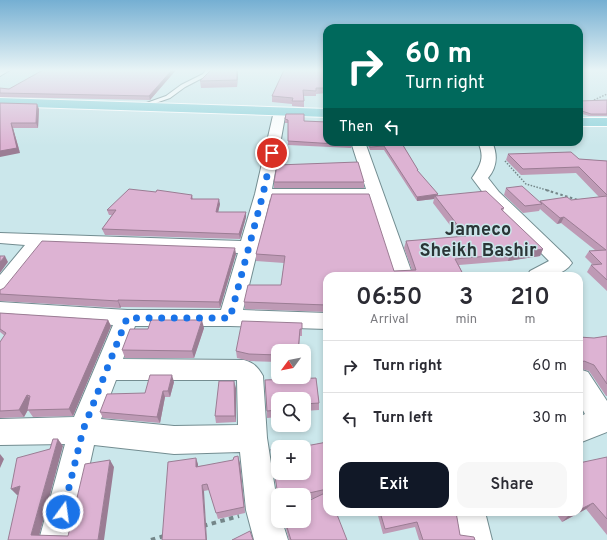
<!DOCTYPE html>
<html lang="en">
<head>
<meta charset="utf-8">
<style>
  :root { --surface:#fff; --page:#f7f7f7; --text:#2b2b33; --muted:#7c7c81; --line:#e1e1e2; --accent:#111827 }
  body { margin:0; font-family:Overpass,sans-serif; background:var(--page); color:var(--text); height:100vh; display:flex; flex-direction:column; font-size:15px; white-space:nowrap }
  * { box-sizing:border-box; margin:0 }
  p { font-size:13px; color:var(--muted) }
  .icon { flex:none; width:22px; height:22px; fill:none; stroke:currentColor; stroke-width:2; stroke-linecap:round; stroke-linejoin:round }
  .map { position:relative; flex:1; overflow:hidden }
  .panel { position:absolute; left:323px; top:272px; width:260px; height:244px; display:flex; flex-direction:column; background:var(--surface); border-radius:12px; box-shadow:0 2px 6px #0003 }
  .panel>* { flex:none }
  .banner { position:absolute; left:323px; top:24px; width:260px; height:122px; border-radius:12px; box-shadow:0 2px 6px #0003; background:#00695c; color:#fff; overflow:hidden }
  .needle { width:26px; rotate:238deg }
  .tools { position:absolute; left:271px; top:344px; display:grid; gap:8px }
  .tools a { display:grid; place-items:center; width:40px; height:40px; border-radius:8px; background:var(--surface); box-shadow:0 2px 6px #0003; font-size:20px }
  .pin { position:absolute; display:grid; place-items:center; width:34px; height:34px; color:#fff; margin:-17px; border:2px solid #fff; border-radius:50%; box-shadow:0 1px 4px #0007 }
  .me { position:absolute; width:44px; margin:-22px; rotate:14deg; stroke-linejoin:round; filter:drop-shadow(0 0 3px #0008) }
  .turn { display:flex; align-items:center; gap:14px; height:84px; padding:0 16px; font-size:18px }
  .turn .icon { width:52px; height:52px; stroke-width:2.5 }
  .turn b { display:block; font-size:28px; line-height:34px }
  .then { display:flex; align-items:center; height:38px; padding:0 16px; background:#0003; gap:8px; font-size:15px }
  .eta { display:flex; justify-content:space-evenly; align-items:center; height:68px; text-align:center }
  .eta b { font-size:24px; font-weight:600; line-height:28px }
  .cta { display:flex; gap:8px; margin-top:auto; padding:8px 16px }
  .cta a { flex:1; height:46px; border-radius:12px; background:var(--accent); color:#fff; font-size:16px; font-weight:600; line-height:46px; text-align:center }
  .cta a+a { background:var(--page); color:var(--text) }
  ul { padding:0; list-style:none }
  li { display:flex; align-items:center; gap:12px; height:52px; padding:0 16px; border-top:1px solid var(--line) }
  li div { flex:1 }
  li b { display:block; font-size:15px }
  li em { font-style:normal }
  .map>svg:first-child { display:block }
</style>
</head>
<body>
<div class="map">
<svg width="607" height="540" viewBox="0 0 607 540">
  <rect width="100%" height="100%" fill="#cbe7eb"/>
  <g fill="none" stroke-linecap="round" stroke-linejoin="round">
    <g stroke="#738d91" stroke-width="2">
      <path id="lane" d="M206 70H210V74L185 87 170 98 141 108 138 106 166 96 181 85 203 74Z"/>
    </g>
    <g stroke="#738d91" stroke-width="2">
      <path id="street" d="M0 70H10L0 76Z
        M280 108 284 109 286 111 272 189H366L351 142H365L413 276H393L369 199H270L243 310 327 313V329L230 326H135L123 359 244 360C254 363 258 367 263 376L267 438 278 508V521H282L288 540H254L246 510 240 452 174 454 94 445 73 540H39L65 444 0 445V419L74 417 113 325 0 318V302L127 310H221L238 253 44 246 7 294 0 296V275L25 245 0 243V233L241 241 255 194 274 111 276 109ZM116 380H237L238 425 174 426 101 419Z
        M478 142H492C498 155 497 167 488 178L499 192 569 259 572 263C562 278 543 276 527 276L530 271 549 261 487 198 472 178C481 165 485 157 478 142Z
        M579 369 588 372 607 401V432L579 443V417L585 414 579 403Z
        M453 512H485L492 540H458Z"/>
    </g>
    <g stroke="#fff" stroke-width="2">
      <path id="primary" d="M0 98 327 109V117L0 106Z
        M579 118H607V126H579Z"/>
    </g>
    <path stroke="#748689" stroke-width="1.5" stroke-dasharray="1.5 1.5" stroke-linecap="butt" d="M594 103V100L607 94
      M505 161 526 184 550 191"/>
    <path stroke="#748689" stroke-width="2" stroke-dasharray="2.5 2.5" stroke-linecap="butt" d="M546 190 578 200"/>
    <path stroke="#748689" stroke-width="4" stroke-dasharray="4.5 4.5" stroke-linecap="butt" d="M203 526 239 516
      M151 540 164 536"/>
    <use href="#lane" fill="#fff" fill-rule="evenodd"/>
    <use href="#street" fill="#fff" fill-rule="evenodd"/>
    <use href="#primary" fill="#92d4dc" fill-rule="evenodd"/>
  </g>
  <path fill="#be9ab5" d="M176 70 150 100 0 97V88L9 89Z
    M238 70 237 87 201 88 200 81Z
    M327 70V93L316 94V96H304V107L292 106V104L272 102V96Z
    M607 100V116H589L579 113V101Z
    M0 103 39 109 38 128H13L20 153Z
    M285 119 304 121 352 145 351 148 288 145V123H285Z
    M366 142H401L418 170V171L437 196 504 208 503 211 543 249 540 256 508 261 459 265 464 276H327V312L245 309 244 302 281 285 284 263 256 261V254L272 194 394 271 412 270 404 248 406 241 459 237 433 203 434 199 417 201 384 150H370Z
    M508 154 579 159 607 161V291L587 272 591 265H593L585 257 589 251 595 250 561 223 557 224 540 209 539 211 523 213 504 195 506 188 539 202 540 201 571 200 599 197 576 173 521 175 506 160Z
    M274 182H364V188H274Z
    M192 195 193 199 220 204 218 212H246V217L240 239 105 235 102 229 112 215H109L107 210Z
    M236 254 220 308 121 307 120 308 0 301V290Z
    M0 313 108 320 111 326 73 416 33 417 28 410 24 417 0 418V342L5 336 0 332Z
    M302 323V336H300L299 351H278V362L250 361 237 358 236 351Z
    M204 328 194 358H125L122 350 148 329Z
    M607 336V396H606L589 371 582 369V391L581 393 582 394 579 398V337L594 338Z
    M316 378 319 403V410L304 411V399H278V417L267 418 265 380Z
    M174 382 170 397H165L160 423 103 418 100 412Z
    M236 388V422L216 423 215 416Z
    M327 442V512L347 540H289L284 521H304L315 498 304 500V495H278V498L271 449 306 446Z
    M607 457V535L586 509 562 522 555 512H579Z
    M168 462 198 464V466L240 463 245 513 218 519 209 490 204 491Z
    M377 512H456L460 535 475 540H419L415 527 383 534Z"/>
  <path fill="#9b7d94" d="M172 70H176L150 100 149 96Z
    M237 70H238L237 87Z
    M37 104 39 109 38 128 36 123Z
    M11 123 13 128 20 153 0 157V151Z
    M438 194 437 198 435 196 434 199 417 201V197Z
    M219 199 220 204 217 217 216 212Z
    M246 212V217L240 239 239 234Z
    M564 217 561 223 557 224 560 218Z
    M235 248 236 254 220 308 219 302Z
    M543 249 540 256 508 261 510 254Z
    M5 256 8 262 0 273V262Z
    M118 300 121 307 120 308 118 301Z
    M108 320 111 326 73 416 69 409Z
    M202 320 204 328 194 358 192 351Z
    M172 375 174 382 170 397 168 391Z
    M234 381 236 388V422L235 416Z
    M163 391 165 397 160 423 157 417Z
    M27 395 32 402 24 417 19 410Z
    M58 439 63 446 38 540 31 535Z
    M0 454 4 459 0 468Z
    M238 456 240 463 245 513 244 507Z
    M196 458 198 464V473L196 467Z
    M110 460 114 467 104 540H98Z
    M202 485 204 491 207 540H206Z
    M20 486 26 493 17 495 11 489Z
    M593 503 586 509 562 522 569 515 575 512H579V510Z"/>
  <path fill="#ddb3d3" stroke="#9b7d94" d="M43 70H172L149 96 0 93V88L9 89Z
    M211 70H237V80L200 81Z
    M284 70H327V88H316V91L303 90 304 101H292L293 98 272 96Z
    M607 100V114H591L579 110V101Z
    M0 103 37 104 36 123H11L17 148 0 151Z
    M286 114H304V121L327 122V142H351L352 145 288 141V120L285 119Z
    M368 142H401L418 170H417L438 194 417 197 384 146 370 147Z
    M571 152 579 159 607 161V195L579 167 523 169 508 154Z
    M358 162 364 182H274L277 165Z
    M522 186 542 204 525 206 506 188Z
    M129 189 156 192 157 190 192 195 191 199H219L216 212H246L239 234 102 229 116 210H107Z
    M486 191 504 208 501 209 543 249 510 254 455 259 464 276H327V305L244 302 248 285H281L285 256 256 254 272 194H369L394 271 416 270 406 241 466 236 435 196Z
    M607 196V280L591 265 602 264 589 251 606 250 564 217 560 218 540 201 567 197 571 200Z
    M42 241 235 248 219 302 118 300V301L0 294V290L4 288Z
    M0 256H5L0 262Z
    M0 313 108 320 69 409 27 410 30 396 27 395 19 410 0 411V342L6 333 0 329Z
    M151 320H202L192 351 122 350 130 329H148Z
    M242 321 302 323V329H300L298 351H278V355L249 354 236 351Z
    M607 336V384L594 365 584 361 582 362V391H580L582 394H579V337L594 338Z
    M150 375H172L168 391H163L157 417 100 412 107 394 145 393Z
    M316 378 319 403 304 404V399H278V410L267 411 265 380Z
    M219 381H234L235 416H215Z
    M53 439H58L31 535 68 536 85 464 110 460 98 540H8L20 486 11 489 17 458 50 449Z
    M327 442V481L324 482 327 489 300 495H278V496L271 449 278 448V473H304V447H283L306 443V446Z
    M238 456 244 507 216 513 207 484 202 485 206 540H162L168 462 196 458V467L233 460 234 457Z
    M607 457V519L593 503 579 510V463Z
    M327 492V512H336L347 540H291L285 521H304V503Z
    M380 512H456L460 535 474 537 475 540H423L417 522 385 529Z
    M566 512H575L569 515Z
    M250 531 253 540H232Z"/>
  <linearGradient id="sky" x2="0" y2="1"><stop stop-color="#75afd2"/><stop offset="0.48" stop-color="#e8f4f6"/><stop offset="1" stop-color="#e8f4f6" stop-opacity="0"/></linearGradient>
  <rect width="607" height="146" fill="url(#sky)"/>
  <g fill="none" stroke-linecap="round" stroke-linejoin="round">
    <path stroke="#1a73e8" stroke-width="7" stroke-dasharray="0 12.6" d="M63 512 83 430 127 318H230L263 194 272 153"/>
  </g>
  <g text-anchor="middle" stroke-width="3" stroke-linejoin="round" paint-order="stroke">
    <g font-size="18" font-weight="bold" fill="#2a3536" stroke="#cbe7eb">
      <text x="478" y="235">Jameco<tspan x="478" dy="21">Sheikh Bashir</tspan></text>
    </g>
  </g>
</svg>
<div class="tools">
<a><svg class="needle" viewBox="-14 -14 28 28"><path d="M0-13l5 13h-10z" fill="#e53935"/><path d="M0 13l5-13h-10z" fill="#7c7c81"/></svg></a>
<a><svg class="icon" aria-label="search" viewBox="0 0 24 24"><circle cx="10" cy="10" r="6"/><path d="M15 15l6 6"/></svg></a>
<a>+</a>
<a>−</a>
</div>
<div class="pin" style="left:272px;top:153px;background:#d93025"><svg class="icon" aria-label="arrive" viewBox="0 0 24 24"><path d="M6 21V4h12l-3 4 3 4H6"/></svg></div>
<svg class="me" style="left:63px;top:512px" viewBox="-20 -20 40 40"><circle r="17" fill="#1a73e8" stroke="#fff" stroke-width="3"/><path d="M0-11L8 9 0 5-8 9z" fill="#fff"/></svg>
<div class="banner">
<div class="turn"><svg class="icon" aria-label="right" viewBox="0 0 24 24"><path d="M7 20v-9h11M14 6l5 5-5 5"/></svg><div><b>60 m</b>Turn right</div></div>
<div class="then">Then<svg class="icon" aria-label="left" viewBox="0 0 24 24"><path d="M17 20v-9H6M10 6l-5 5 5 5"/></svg></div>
</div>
<section class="panel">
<div class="eta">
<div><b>06:50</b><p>Arrival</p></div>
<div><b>3</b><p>min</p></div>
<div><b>210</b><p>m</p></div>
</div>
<ul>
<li><svg class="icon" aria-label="right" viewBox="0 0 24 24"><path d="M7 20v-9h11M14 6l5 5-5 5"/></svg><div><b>Turn right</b></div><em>60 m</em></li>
<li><svg class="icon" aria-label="left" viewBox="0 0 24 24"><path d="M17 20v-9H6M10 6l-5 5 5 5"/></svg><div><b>Turn left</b></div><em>30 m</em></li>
</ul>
<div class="cta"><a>Exit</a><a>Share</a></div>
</section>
</div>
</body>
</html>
